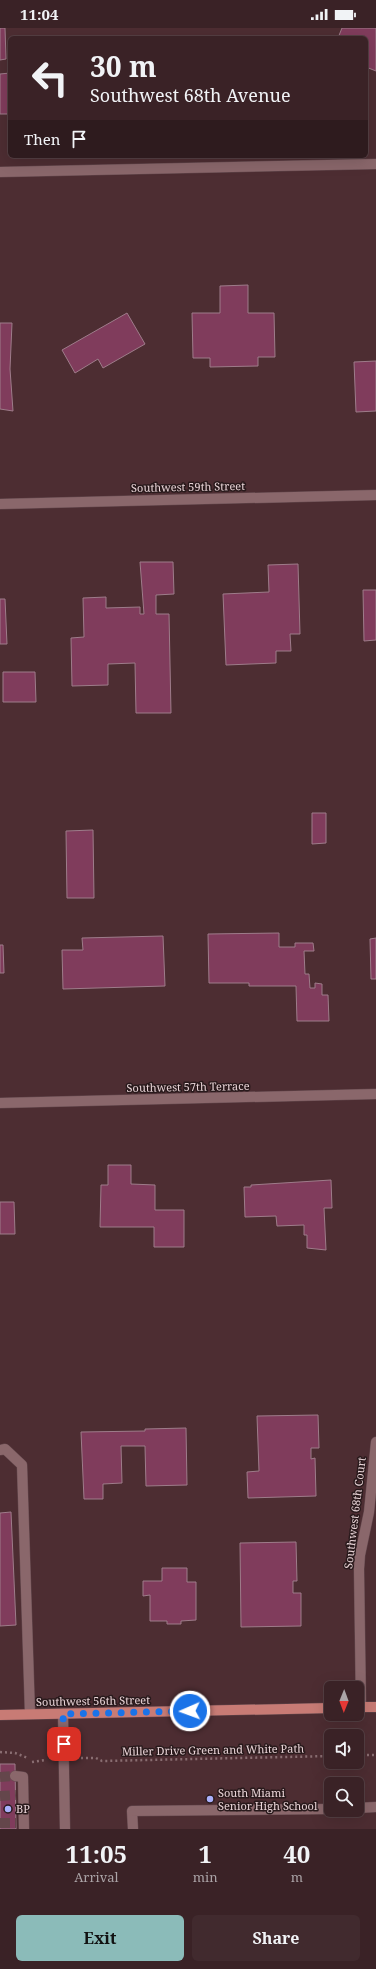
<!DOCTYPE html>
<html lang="en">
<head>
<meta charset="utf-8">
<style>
  :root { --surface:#3a2226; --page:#412a2e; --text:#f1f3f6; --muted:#aba4a7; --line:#543f43; --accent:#8bbbb9 }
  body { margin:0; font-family:"Noto Serif",serif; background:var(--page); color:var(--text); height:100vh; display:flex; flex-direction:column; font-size:15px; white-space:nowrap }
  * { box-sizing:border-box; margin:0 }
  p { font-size:13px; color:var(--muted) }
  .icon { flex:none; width:22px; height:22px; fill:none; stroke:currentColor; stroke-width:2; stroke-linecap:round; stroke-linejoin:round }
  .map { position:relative; height:1801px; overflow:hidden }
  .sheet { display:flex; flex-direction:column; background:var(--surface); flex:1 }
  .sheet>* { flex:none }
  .banner { position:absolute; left:8px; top:8px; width:360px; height:122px; border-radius:6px; box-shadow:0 4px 16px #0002,0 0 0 1px var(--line); background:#3a2226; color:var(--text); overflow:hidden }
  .needle { width:26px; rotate:181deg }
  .buttons { position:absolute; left:324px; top:1653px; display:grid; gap:8px }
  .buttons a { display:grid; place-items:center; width:40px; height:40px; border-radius:6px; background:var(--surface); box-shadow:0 4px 16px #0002,0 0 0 1px var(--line); font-size:20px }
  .pin { position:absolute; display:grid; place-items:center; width:34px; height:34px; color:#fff; margin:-17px; border-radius:8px; box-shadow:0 2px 6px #0006 }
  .me { position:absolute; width:44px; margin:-22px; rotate:268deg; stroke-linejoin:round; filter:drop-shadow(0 0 3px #0008) }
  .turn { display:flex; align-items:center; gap:14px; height:84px; padding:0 16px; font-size:18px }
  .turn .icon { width:52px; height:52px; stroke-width:2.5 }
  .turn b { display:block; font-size:28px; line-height:34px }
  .then { display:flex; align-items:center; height:38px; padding:0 16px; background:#0003; gap:8px; font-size:15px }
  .eta { display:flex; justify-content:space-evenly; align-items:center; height:68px; text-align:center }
  .eta b { font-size:24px; font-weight:700; line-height:28px }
  .action { display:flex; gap:8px; margin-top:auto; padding:8px 16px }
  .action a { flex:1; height:46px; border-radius:6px; background:var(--accent); color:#111; font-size:16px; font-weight:700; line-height:46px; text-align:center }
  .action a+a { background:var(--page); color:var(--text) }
  .status { display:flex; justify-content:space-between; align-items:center; height:28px; padding:0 20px; background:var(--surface); direction:ltr }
  .status svg { height:11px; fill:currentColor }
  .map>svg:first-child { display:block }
</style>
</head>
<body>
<div class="status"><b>11:04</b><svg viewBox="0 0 49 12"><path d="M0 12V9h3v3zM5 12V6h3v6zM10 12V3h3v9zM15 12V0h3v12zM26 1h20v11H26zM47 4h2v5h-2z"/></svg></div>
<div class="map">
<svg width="376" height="1801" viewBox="0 0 376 1801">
  <rect width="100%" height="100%" fill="#4d2d32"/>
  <path fill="#803c5c" stroke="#9e7c8a" d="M0 0H5L6 31 0 32Z
    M342 0H376V43L366 39V10H338Z
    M10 45V86H0V46Z
    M248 257V285H274L275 329H258V338L210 339V330H193L192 285H220V258Z
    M127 285 145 316 103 340 98 331 75 345 62 322Z
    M0 295H12L10 341 13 383 0 381Z
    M376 333V383L356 384 354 334Z
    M140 534H173L174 566 156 567V586H169L171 685H136L135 635 108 636V657L72 658 71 610 84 609 83 570 106 569V580L140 579V586H144Z
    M298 536 300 606H290L291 623H276V635L226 637 223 566 269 564 268 537Z
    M363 562H376V612L364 613Z
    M0 571H5L7 616H0Z
    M3 644H35L36 674H3Z
    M312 785H326V815L312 816Z
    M93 802 94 870H67L66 803Z
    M279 905V919H295V915H313L314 923H304L305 946H309L310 960H315V955L322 956V967H328L329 993H297L296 958H249V955H209L208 906Z
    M163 908 165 958 63 961 62 922H83L82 910Z
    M376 910V951H371L370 911Z
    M0 917H3L4 945H0Z
    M108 1137H131V1156L155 1157V1182H184V1219H154V1199H100L101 1157H108Z
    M331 1152 332 1180H324L326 1222 307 1220V1207H304V1197L277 1198 276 1188 245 1189 244 1159H251V1157Z
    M0 1174H14L15 1206H0Z
    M318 1387 319 1420H311V1431L315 1430 316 1468 248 1470 247 1444 259 1443 257 1388Z
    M186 1400 187 1457 146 1458 145 1418H121L122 1455 103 1456V1471H84L81 1404 145 1403V1401Z
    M11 1484 16 1597 0 1598V1485Z
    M296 1514 297 1553H293V1565H301V1598L241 1599 240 1515Z
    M162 1540H187V1554H196V1592L181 1593V1596H167V1593H150V1567L143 1568V1553H162Z
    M0 1736H15L16 1801H0Z"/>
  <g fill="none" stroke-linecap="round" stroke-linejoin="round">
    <path stroke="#64464b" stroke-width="10" stroke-dasharray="10 5" stroke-linecap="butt" d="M0 1749 15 1748
      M0 1768 16 1767
      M0 1795H16"/>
    <g stroke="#654a4f" stroke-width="11">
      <path id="minor" d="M0 144 376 136
        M0 476 376 467
        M0 1075 376 1066
        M0 1422 5 1421 22 1437 30 1686
        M361 1679 359 1541 360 1527 369 1484 376 1414
        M63 1686 65 1801
        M15 1748 23 1749 24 1801
        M357 1780 376 1779
        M133 1801 132 1783 331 1781"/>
    </g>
    <g stroke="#654a4f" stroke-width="11">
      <path id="major" d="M357 1679H376
        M0 1687 331 1680"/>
    </g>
    <path stroke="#8a6e72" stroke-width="2.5" stroke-dasharray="2 3" stroke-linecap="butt" d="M0 1724 15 1725 28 1730
      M357 1727H376
      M81 1730H96L102 1733 331 1728
      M32 1734 46 1732"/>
    <use href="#minor" stroke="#8a676b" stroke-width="10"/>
    <use href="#major" stroke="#c87b75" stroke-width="10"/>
  </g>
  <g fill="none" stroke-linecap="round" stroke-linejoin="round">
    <path stroke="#1a73e8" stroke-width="7" stroke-dasharray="0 12.6" d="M64 1716 63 1686 190 1683"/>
  </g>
  <g fill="#aab0fb" stroke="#291a1c" stroke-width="1.5">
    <circle cx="210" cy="1771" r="4"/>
    <circle cx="8" cy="1781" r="4"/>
  </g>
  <g text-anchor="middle" stroke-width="3" stroke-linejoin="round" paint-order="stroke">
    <g font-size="11" fill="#e9d4d7" stroke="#291a1c">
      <text transform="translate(188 459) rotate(-1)" y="4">Southwest 59th Street</text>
      <text transform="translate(188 1059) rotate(-1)" y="4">Southwest 57th Terrace</text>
      <text transform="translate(355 1485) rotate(-83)" y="4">Southwest 68th Court</text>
      <text transform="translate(93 1673) rotate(-1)" y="4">Southwest 56th Street</text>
      <text transform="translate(213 1722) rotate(-1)" y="4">Miller Drive Green and White Path</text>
    </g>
    <g font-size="11" fill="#e9d4d7" stroke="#291a1c" text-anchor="start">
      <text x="218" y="1769">South Miami<tspan x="218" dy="13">Senior High School</tspan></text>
      <text x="16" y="1785">BP</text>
    </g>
  </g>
</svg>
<div class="buttons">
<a><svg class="needle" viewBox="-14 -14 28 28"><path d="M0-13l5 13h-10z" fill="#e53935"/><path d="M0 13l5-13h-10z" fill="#aba4a7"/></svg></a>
<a><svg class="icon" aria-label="sound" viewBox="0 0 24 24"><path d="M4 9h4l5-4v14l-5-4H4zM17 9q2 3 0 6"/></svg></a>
<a><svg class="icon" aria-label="search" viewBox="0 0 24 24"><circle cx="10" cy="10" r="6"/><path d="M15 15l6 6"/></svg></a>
</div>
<div class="pin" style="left:64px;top:1716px;background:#d93025"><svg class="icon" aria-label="arrive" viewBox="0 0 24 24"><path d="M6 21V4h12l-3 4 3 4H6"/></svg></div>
<svg class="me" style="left:190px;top:1683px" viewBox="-20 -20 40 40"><circle r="17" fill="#1a73e8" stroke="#fff" stroke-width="3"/><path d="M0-11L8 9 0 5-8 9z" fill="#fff"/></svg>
<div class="banner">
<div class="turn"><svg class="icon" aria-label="left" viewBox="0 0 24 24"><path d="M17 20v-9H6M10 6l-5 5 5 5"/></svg><div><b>30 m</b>Southwest 68th Avenue</div></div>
<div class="then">Then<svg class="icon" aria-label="arrive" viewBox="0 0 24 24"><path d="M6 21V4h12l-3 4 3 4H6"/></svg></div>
</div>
</div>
<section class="sheet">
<div class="eta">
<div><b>11:05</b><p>Arrival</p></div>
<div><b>1</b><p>min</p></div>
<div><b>40</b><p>m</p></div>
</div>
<div class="action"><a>Exit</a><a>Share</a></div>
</section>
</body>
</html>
